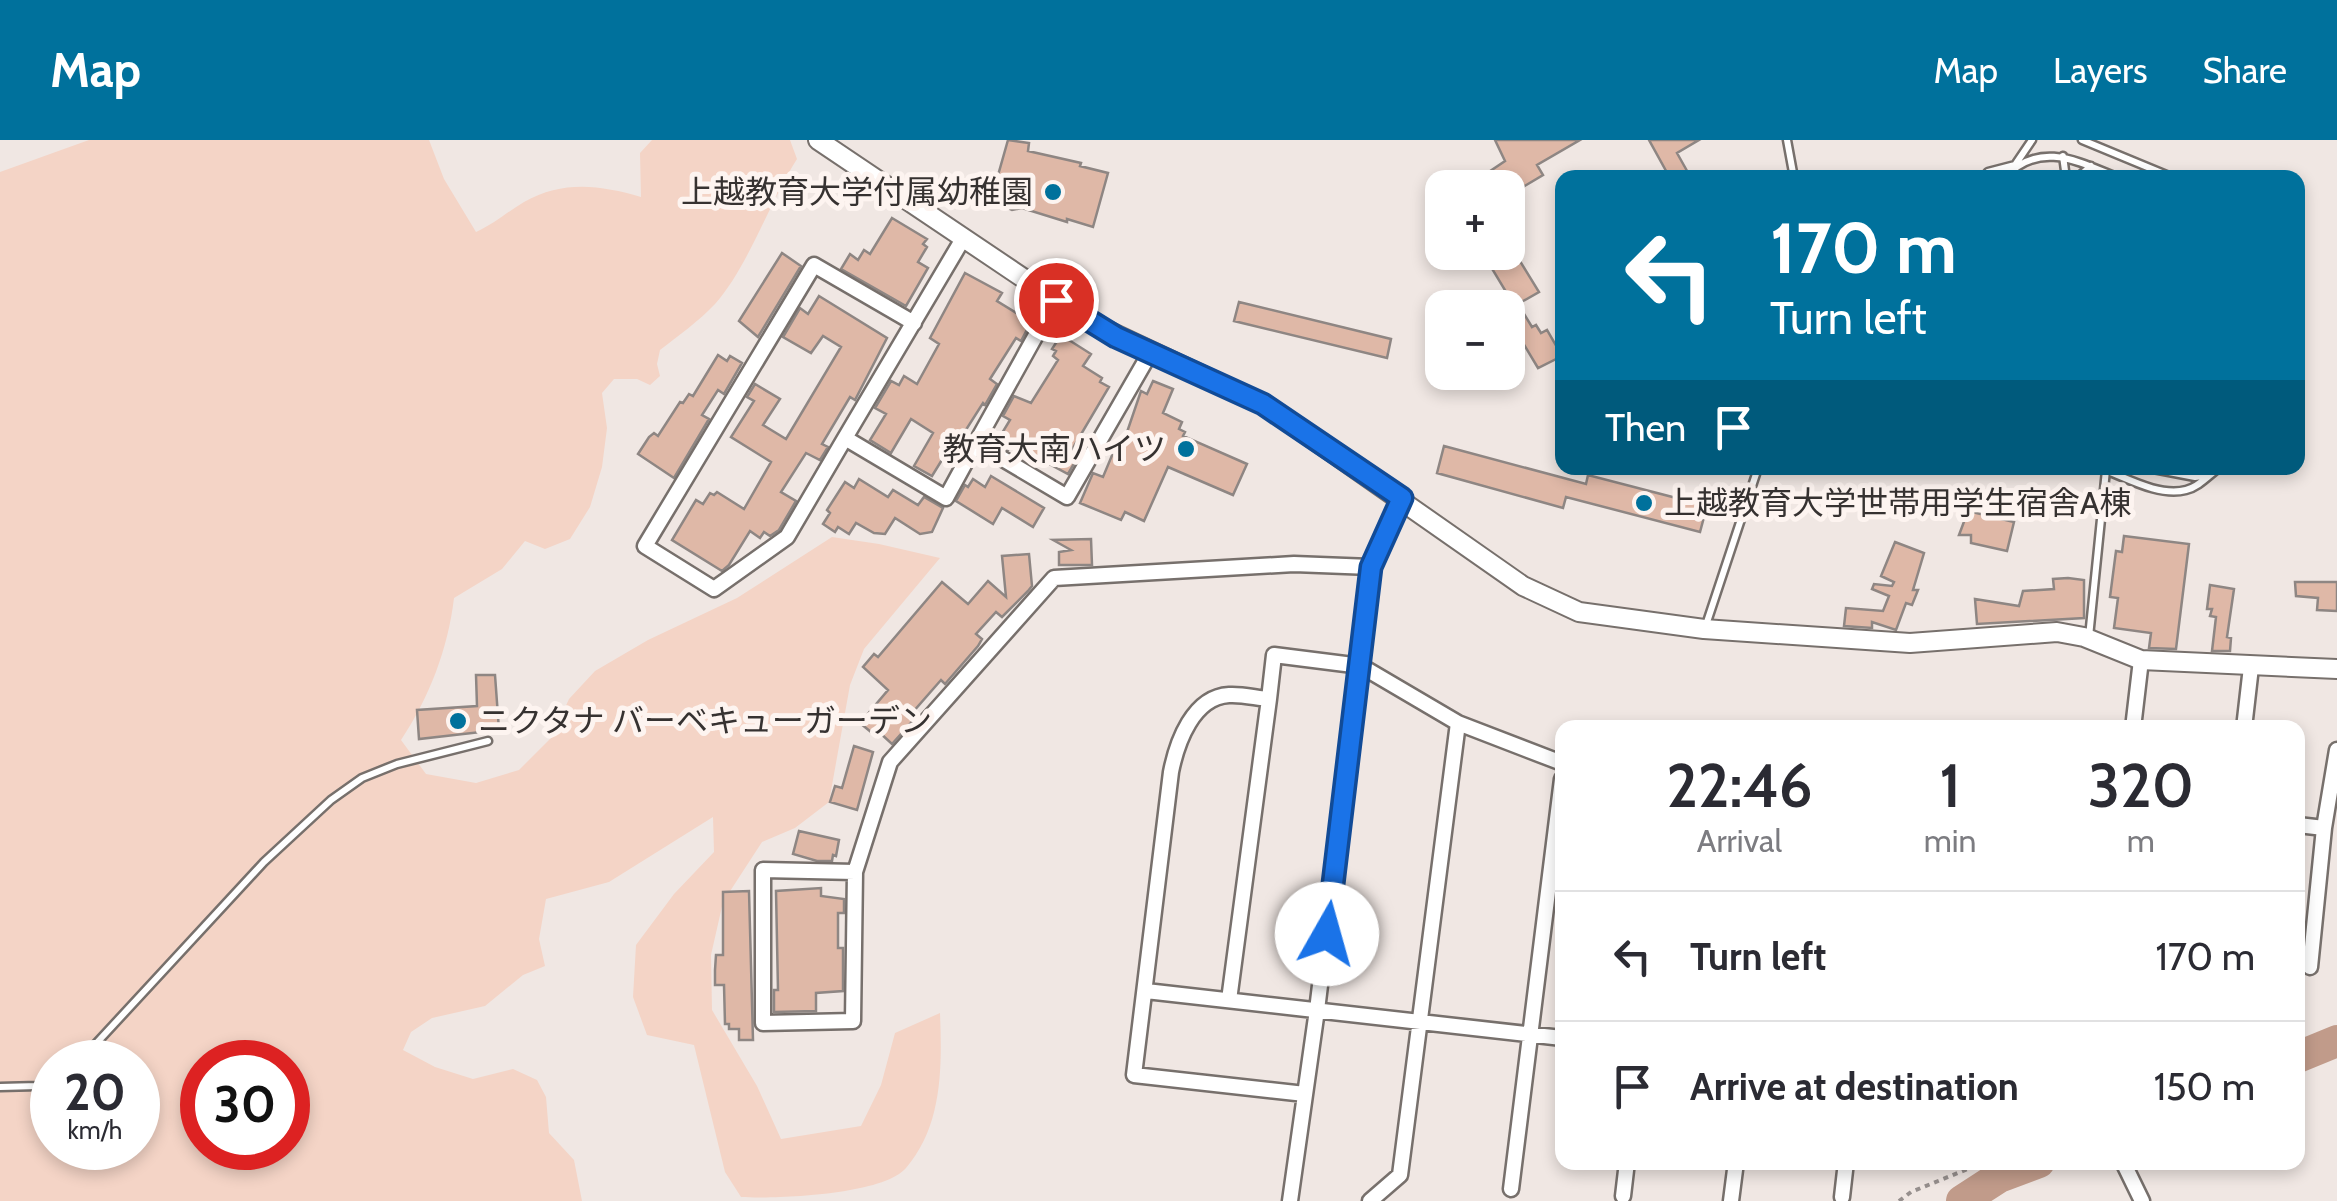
<!DOCTYPE html>
<html lang="en">
<head>
<meta charset="utf-8">
<style>
  :root { --surface:#fff; --page:#f7f7f7; --text:#2b2b33; --muted:#7c7c81; --line:#e1e1e2; --accent:#00719c }
  body { margin:0; font-family:Cabin,"Noto Sans JP",sans-serif; background:var(--page); color:var(--text); height:100vh; display:flex; flex-direction:column; font-size:38px; white-space:nowrap }
  * { box-sizing:border-box; margin:0 }
  p { font-size:32px; color:var(--muted) }
  .icon { flex:none; width:55px; height:55px; fill:none; stroke:currentColor; stroke-width:2; stroke-linecap:round; stroke-linejoin:round }
  .map { position:relative; flex:1; overflow:hidden }
  .panel { position:absolute; left:1555px; top:580px; width:750px; height:450px; display:flex; flex-direction:column; background:var(--surface); border-radius:20px; box-shadow:0 5px 15px #0003 }
  .panel>* { flex:none }
  .banner { position:absolute; left:1555px; top:30px; width:750px; height:305px; border-radius:20px; box-shadow:0 5px 15px #0003; background:#00719c; color:#fff; overflow:hidden }
  .fabs { position:absolute; left:1425px; top:30px; display:grid; gap:20px }
  .fabs a { display:grid; place-items:center; width:100px; height:100px; border-radius:20px; background:var(--surface); box-shadow:0 5px 15px #0003; font-size:50px }
  .speed { position:absolute; left:30px; top:900px; display:flex; gap:20px; font-size:50px; font-weight:700; text-align:center }
  .speed>* { display:grid; place-content:center; width:130px; height:130px; border-radius:50%; background:var(--surface); box-shadow:0 5px 15px #0003; line-height:1 }
  .speed small { font-size:25px; font-weight:400 }
  .speed .limit { border:15px solid #d22; background:#fff; color:#111 }
  .pin { position:absolute; display:grid; place-items:center; width:85px; height:85px; color:#fff; margin:-42px; border:5px solid #fff; border-radius:50%; box-shadow:0 2px 10px #0007 }
  .me { position:absolute; width:110px; margin:-55px; rotate:7deg; stroke-linejoin:round; filter:drop-shadow(0 0 8px #0008) }
  .turn { display:flex; align-items:center; gap:35px; height:210px; padding:0 50px; font-size:45px }
  .turn .icon { width:130px; height:130px; stroke-width:2.5 }
  .turn b { display:block; font-size:70px; line-height:85px }
  .then { display:flex; align-items:center; height:95px; padding:0 50px; background:#0003; gap:20px; font-size:38px }
  .eta { display:flex; justify-content:space-evenly; align-items:center; height:170px; text-align:center }
  .eta b { font-size:60px; font-weight:600; line-height:70px }
  ul { padding:0; list-style:none }
  li { display:flex; align-items:center; gap:30px; height:130px; padding:0 50px; border-top:2px solid var(--line) }
  li div { flex:1 }
  li b { display:block; font-size:38px }
  li em { font-style:normal }
  header { display:flex; align-items:center; gap:60px; box-sizing:border-box; height:140px; padding:0 50px; background:var(--accent); color:#fff }
  header strong { font-size:48px }
  nav { display:flex; gap:55px; margin-inline-start:auto; font-size:35px }
  .map>svg:first-child { display:block }
</style>
</head>
<body>
<header>
<strong>Map</strong>
<nav><a>Map</a><a>Layers</a><a>Share</a></nav>
</header>
<div class="map">
<svg width="2337" height="1061" viewBox="0 0 2337 1061">
  <rect width="100%" height="100%" fill="#f0e7e3"/>
  <path fill="#f4d4c6" fill-rule="evenodd" d="M89 0H429L444 39 476 92C494 84 507 72 524 62 563 40 600 45 641 57L640 13 652 0H790L797 19C769 63 748 127 715 164 699 181 678 196 660 210L657 224 660 236 650 245 637 239H614L602 253 607 288 602 327 590 367 570 399 545 409 525 401 502 429 454 458C448 509 429 558 401 600L426 634 476 643 519 630 551 598 569 559 595 531 648 500 737 458 832 397 879 404 940 418 864 509 850 545 829 662 795 688 762 702 723 762 711 815 712 870 757 946 781 999 861 986 881 945 895 893 940 873C942 926 943 985 906 1028 883 1055 776 1059 741 1057L725 1032 694 905 647 895 633 857 636 805 674 754 714 712 713 677 609 742 546 759 539 799 545 826 523 835 485 866 432 878 411 892 403 910 435 927 473 939 513 929 537 940 546 957 549 993 574 1020 582 1061H0V32ZM52 922H138V1008H52ZM202 922H288V1008H202Z"/>
  <g fill="none" stroke-linecap="round" stroke-linejoin="round">
    <path stroke="#c19b8a" stroke-width="32" d="M2298 917 2337 901
      M1962 1061 1999 1037 2039 1022"/>
  </g>
  <path fill="#dfb8a7" stroke="#8e8683" stroke-width="2.5" d="M1008 0 1029 3 1028 11 1081 23 1080 26 1108 33 1093 87 1067 79V82L1022 68 1012 70 991 60Z
    M1495 0H1580L1537 25 1543 35 1508 56V48H1465L1505 21Z
    M1649 0H1699L1677 13 1691 38H1670Z
    M892 78 927 99 923 104 927 107 918 122 928 128 906 166 841 129 850 114 858 120 864 110 870 114Z
    M1482 112H1503L1506 118 1515 113 1539 152 1518 164 1532 187 1536 185 1541 193 1547 190 1562 216 1538 228 1508 178V168H1487L1508 155Z
    M782 113 801 126 758 197 739 181Z
    M965 133 1002 153 997 161 1031 182 1021 201 1016 198 990 239 997 244 985 265 983 263 957 304 953 302 932 336 914 326 933 293 911 279 891 313 870 300 886 274 875 268 891 241 899 245 904 236 917 244 939 204 930 198Z
    M819 156 887 198 855 260 850 257 822 304 828 307 820 320 806 313 781 352 796 361 779 390 770 396 764 392 760 398 750 391 729 425 722 431 672 400 696 360 703 364 710 353 714 355 717 352 744 369 771 322 731 297 754 261 747 257 755 244 780 259 763 285 786 299 841 207 823 196 811 213 783 197 800 168 808 174Z
    M1239 162 1391 199 1387 218 1234 181Z
    M1061 195 1091 214 1083 226 1102 238 1100 242 1109 247 1067 318 1075 322 1068 334 1012 304 1008 310 996 303 1010 280 1003 276 1014 256 1031 263 1058 220 1053 216 1056 211 1052 209Z
    M718 215 727 221 730 216 742 223 724 254 718 250 702 275 709 279 674 338 638 314 649 297 654 293 658 296 680 262 683 263 689 254 693 256Z
    M1153 241 1173 249 1163 273 1182 282 1179 289 1185 292 1183 296 1247 324 1233 355 1168 327 1144 381 1125 372 1121 380 1080 363 1093 333 1103 337 1118 301 1123 304 1141 251 1147 254Z
    M1444 306 1586 344 1588 335 1707 366 1700 392 1566 357 1563 368 1437 333Z
    M991 336 1044 368 1033 387 1002 368 993 384 956 361 965 345 968 347 973 339 985 347Z
    M859 339 888 357 893 350 918 365 924 357 943 368 932 392 920 394 895 378 885 394 874 393 856 383 849 394 838 387 835 392 823 384 830 373 827 370 845 342 854 348Z
    M1968 371 2014 382 2007 411 1971 403V395H1959Z
    M2124 396 2189 404 2176 509 2149 508 2151 493 2114 488 2118 458 2110 457 2116 411 2122 412Z
    M1091 399 1092 425H1059V412L1071 410 1053 400Z
    M1895 402 1924 413 1913 450H1918L1912 465 1906 463 1896 490 1872 482V488L1844 486 1846 468 1883 471 1889 456 1872 449 1874 444 1892 446 1894 442 1881 436Z
    M1029 414 1032 446 1028 451 1002 477 996 472 976 494 982 499 978 506 945 544 941 540 913 572 917 576 892 604 879 592 877 597 860 583 888 550 863 527 874 514 878 517 942 442 968 464 988 441 1006 457 1002 416Z
    M2068 438 2084 440V478L1977 484 1975 459 2019 466 2023 451 2054 449 2053 439Z
    M2295 442H2337V471L2317 470 2318 458 2296 456Z
    M2210 445 2234 449 2227 497 2231 498 2230 511H2212L2216 477 2210 476 2212 469H2207Z
    M476 535H495L499 590 419 599 417 570 477 566Z
    M854 606 873 612 857 670 830 662 835 646 842 648Z
    M799 691 839 700 836 716 833 715 832 721H817L793 714Z
    M821 748V756L844 759V773H838V808H843V851L816 853V871L774 872V850H778L776 751Z
    M749 751 753 900H739V889H729V884H725L724 845H715V830L716 815H723V752Z"/>
  <g fill="none" stroke-linecap="round" stroke-linejoin="round">
    <g stroke="#77706c" stroke-width="11">
      <path id="service" d="M1787 0 1794 38
        M2082 0 2174 38
        M2063 16 2066 38
        M1983 38 1988 32 2015 25 2032 0
        M2004 38C2040 0 2077 21 2119 38
        M2077 38 2091 26
        M2298 111 2299 135
        M2100 328C2125 337 2158 357 2186 350 2199 347 2209 335 2219 328
        M2148 328 2195 337 2209 335
        M1705 488 1758 328
        M2089 497 2106 330
        M79 922 264 722 331 660 362 638 397 624 488 601
        M0 947 38 946 52 939"/>
    </g>
    <g stroke="#77706c" stroke-width="19">
      <path id="minor" d="M914 183 814 125 645 406 714 449 787 397 845 298 946 358 976 303 1067 357 1150 213
        M845 298 964 97
        M976 303 1056 159
        M2133 588 2141 520
        M2244 588 2251 527
        M2298 685 2324 688
        M855 732 763 730V883L853 881 855 732 890 622 1054 438 1294 424 1371 427
        M2310 827 2324 688 2337 610
        M1146 851 1562 898
        M1229 860 1269 559
        M1305 954 1134 935 1171 632C1177 602 1193 557 1229 555 1242 554 1256 558 1269 559L1274 515 1361 526 1458 583 1562 623
        M2123 1022 2142 1061
        M1511 1049 1562 639
        M1623 1056 1627 1022
        M1842 1057 1846 1022
        M1290 1061 1317 870 1371 427 1401 358
        M1370 1061 1400 1035 1458 583
        M1731 1061 1736 1022"/>
    </g>
    <g stroke="#77706c" stroke-width="22">
      <path id="tertiary" d="M818 0 1087 181 1263 264 1523 446 1579 472 1704 489 1910 503 2057 492 2084 497 2141 520 2337 529"/>
    </g>
    <path stroke="#968f8d" stroke-width="4" stroke-dasharray="5 5" stroke-linecap="butt" d="M1899 1061 1911 1052 1985 1022"/>
    <use href="#service" stroke="#fff" stroke-width="6"/>
    <use href="#minor" stroke="#fff" stroke-width="14"/>
    <use href="#tertiary" stroke="#fff" stroke-width="18"/>
  </g>
  <g fill="none" stroke-linecap="round" stroke-linejoin="round">
    <g stroke="#114b97" stroke-width="25">
      <path id="route" d="M1056 160 1116 197 1263 264 1402 358 1371 427 1327 794"/>
    </g>
    <use href="#route" stroke="#1a73e8" stroke-width="18"/>
  </g>
  <g fill="#00719c" stroke="#fdf4f0" stroke-width="4">
    <circle cx="1053" cy="52" r="10"/>
    <circle cx="1186" cy="309" r="10"/>
    <circle cx="1644" cy="363" r="10"/>
    <circle cx="458" cy="581" r="10"/>
  </g>
  <g text-anchor="middle" stroke-width="10" stroke-linejoin="round" paint-order="stroke">
    <g font-size="32" fill="#363231" stroke="#fdf4f0" text-anchor="end">
      <text x="1033" y="63">上越教育大学付属幼稚園</text>
      <text x="1166" y="320">教育大南ハイツ</text>
      <text x="1664" y="374" text-anchor="start">上越教育大学世帯用学生宿舎A棟</text>
      <text x="478" y="592" text-anchor="start">ニクタナ バーベキューガーデン</text>
    </g>
  </g>
</svg>
<div class="fabs">
<a>+</a>
<a>−</a>
</div>
<div class="speed"><div>20<small>km/h</small></div><div class="limit">30</div></div>
<div class="pin" style="left:1056px;top:160px;background:#d93025"><svg class="icon" aria-label="arrive" viewBox="0 0 24 24"><path d="M6 21V4h12l-3 4 3 4H6"/></svg></div>
<svg class="me" style="left:1327px;top:794px" viewBox="-20 -20 40 40"><circle r="19" fill="#fff"/><path d="M0-13L10 11 0 6-10 11z" fill="#1a73e8"/></svg>
<div class="banner">
<div class="turn"><svg class="icon" aria-label="left" viewBox="0 0 24 24"><path d="M17 20v-9H6M10 6l-5 5 5 5"/></svg><div><b>170 m</b>Turn left</div></div>
<div class="then">Then<svg class="icon" aria-label="arrive" viewBox="0 0 24 24"><path d="M6 21V4h12l-3 4 3 4H6"/></svg></div>
</div>
<section class="panel">
<div class="eta">
<div><b>22:46</b><p>Arrival</p></div>
<div><b>1</b><p>min</p></div>
<div><b>320</b><p>m</p></div>
</div>
<ul>
<li><svg class="icon" aria-label="left" viewBox="0 0 24 24"><path d="M17 20v-9H6M10 6l-5 5 5 5"/></svg><div><b>Turn left</b></div><em>170 m</em></li>
<li><svg class="icon" aria-label="arrive" viewBox="0 0 24 24"><path d="M6 21V4h12l-3 4 3 4H6"/></svg><div><b>Arrive at destination</b></div><em>150 m</em></li>
</ul>
</section>
</div>
</body>
</html>
